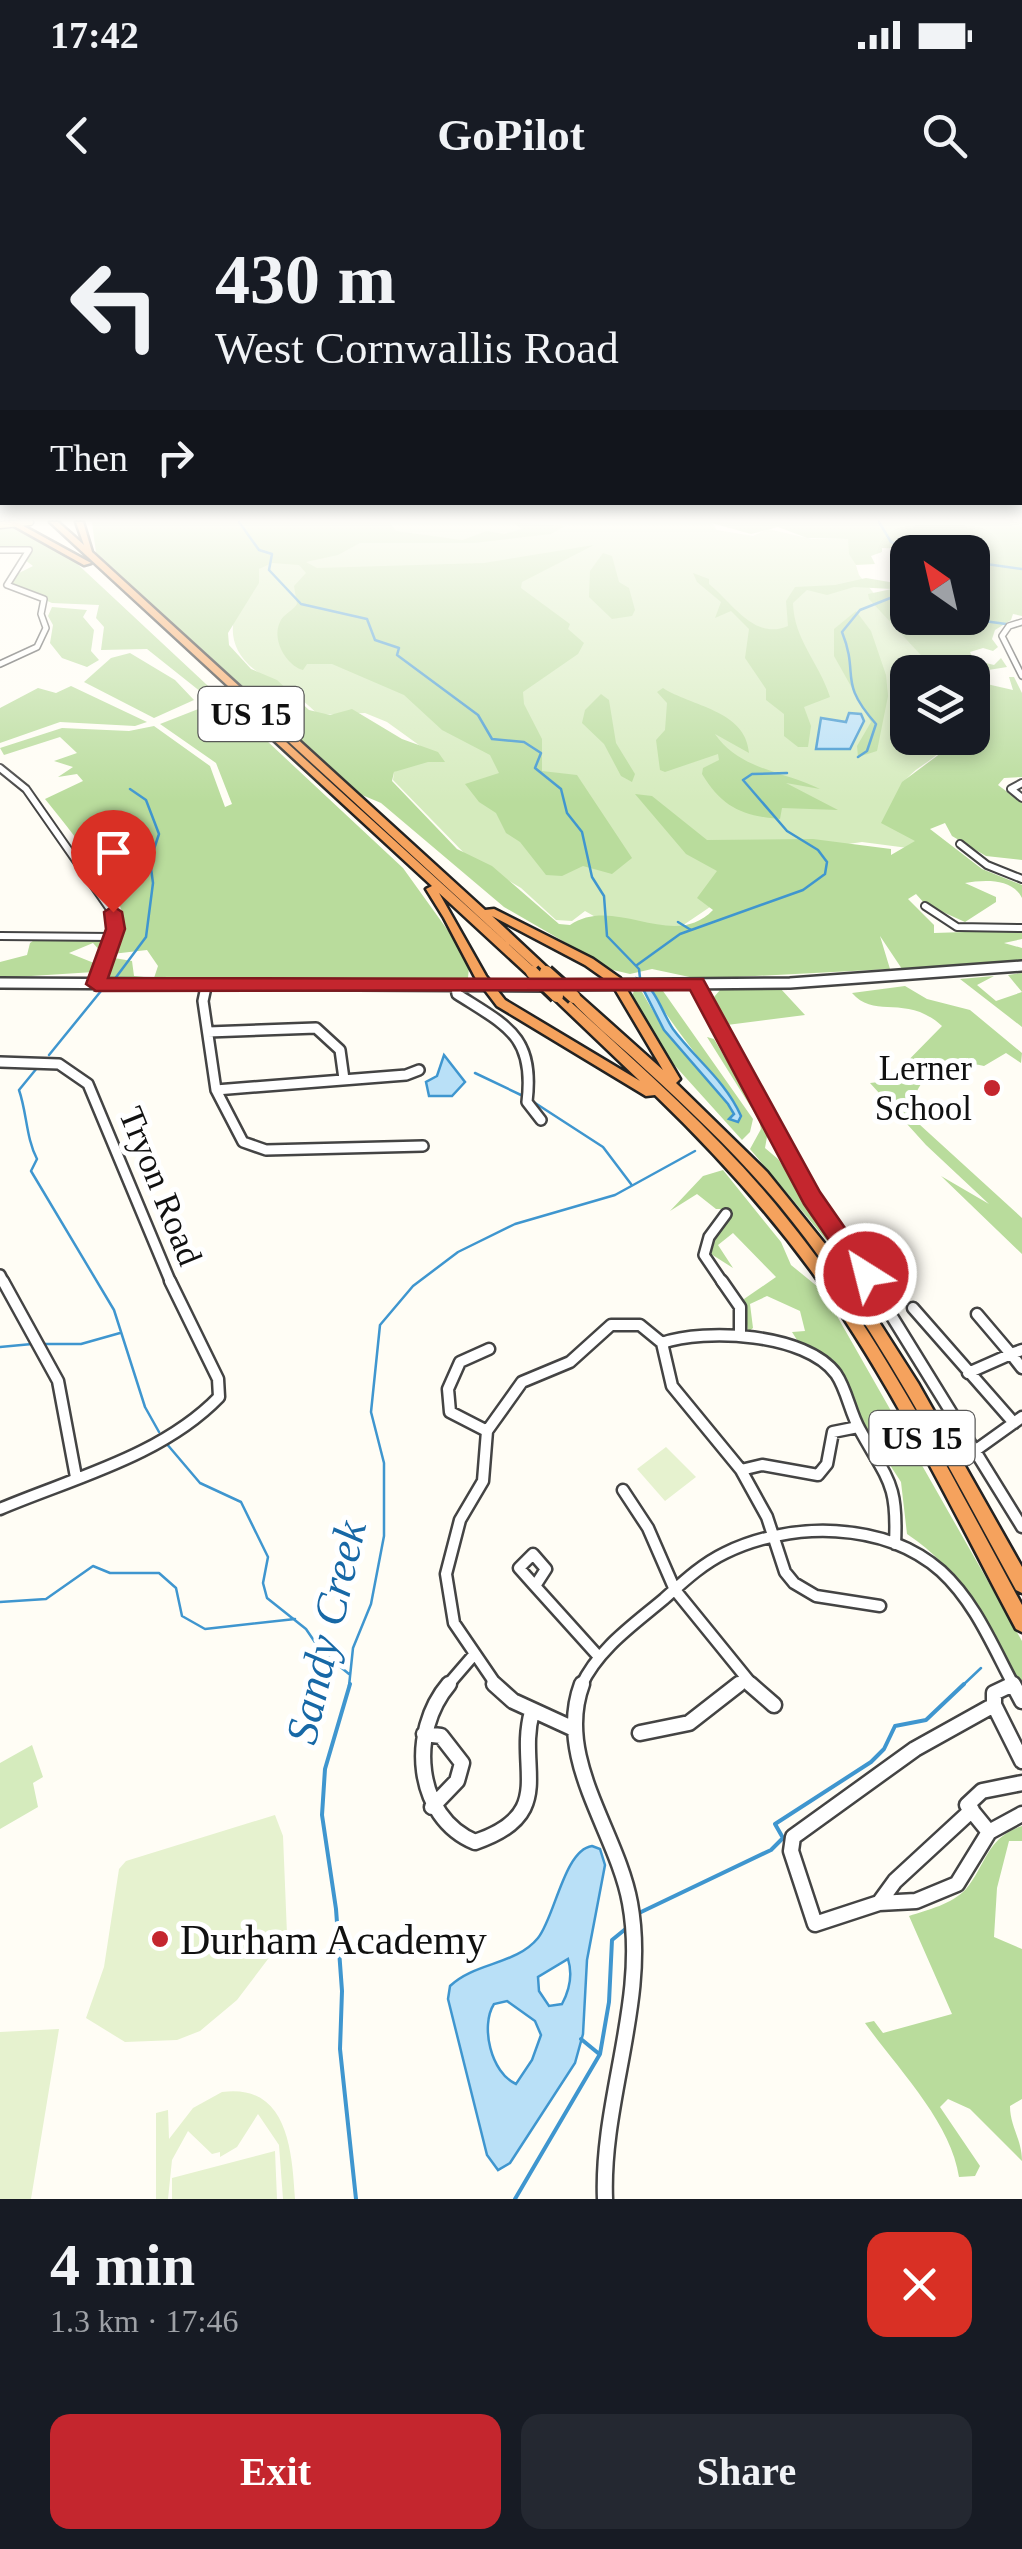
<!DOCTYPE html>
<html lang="en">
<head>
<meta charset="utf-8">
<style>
  :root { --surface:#171b24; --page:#242831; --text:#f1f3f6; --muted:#9ea1a6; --accent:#c4262e }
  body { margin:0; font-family:"Times New Roman",serif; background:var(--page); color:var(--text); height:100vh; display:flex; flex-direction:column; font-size:38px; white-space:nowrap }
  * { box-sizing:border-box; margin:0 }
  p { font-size:32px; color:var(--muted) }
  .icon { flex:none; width:55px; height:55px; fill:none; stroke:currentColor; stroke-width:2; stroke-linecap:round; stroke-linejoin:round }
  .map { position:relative; height:1999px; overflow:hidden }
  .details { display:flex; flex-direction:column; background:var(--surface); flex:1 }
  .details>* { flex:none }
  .hud { position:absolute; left:0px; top:0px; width:1022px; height:305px; box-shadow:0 5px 15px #0003; background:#171b24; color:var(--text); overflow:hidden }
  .needle { width:65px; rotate:326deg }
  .controls { position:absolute; left:890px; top:335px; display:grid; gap:20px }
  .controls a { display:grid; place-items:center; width:100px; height:100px; border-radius:20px; background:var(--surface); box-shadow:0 5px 15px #0003; font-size:50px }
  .pin { position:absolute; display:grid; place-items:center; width:85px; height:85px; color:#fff; margin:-102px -42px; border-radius:50% 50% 50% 0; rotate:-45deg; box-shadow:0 0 10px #0007 }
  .pin .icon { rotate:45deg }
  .me { position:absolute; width:110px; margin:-55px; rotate:324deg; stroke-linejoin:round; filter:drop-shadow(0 0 8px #0008) }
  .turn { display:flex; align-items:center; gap:35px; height:210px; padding:0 50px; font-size:45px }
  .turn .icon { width:130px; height:130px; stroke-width:2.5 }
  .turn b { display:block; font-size:70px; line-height:85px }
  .then { display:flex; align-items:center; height:95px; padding:0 50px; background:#0003; gap:20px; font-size:38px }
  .round { display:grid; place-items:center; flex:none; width:105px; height:105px; border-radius:20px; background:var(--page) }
  .summary { display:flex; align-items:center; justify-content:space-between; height:170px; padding:0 50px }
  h1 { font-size:60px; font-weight:700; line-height:75px }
  .primary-button { display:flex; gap:20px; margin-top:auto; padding:20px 50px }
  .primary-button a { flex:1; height:115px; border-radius:20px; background:var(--accent); color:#fff; font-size:40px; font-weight:700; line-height:115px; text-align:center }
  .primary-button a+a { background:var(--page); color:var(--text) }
  .status { display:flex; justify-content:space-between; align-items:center; height:70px; padding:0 50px; background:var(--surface); direction:ltr }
  .status svg { height:28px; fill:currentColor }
  header { display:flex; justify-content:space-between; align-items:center; height:130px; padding:0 50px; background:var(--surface); font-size:45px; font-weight:700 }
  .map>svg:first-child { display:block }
</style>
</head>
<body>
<div class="status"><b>17:42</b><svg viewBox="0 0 49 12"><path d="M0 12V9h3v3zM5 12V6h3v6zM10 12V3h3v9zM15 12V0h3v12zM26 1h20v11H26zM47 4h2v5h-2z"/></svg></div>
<header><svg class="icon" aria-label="back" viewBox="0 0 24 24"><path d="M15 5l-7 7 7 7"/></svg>GoPilot<svg class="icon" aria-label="search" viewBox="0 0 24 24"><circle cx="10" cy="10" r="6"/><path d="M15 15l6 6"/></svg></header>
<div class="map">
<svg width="1022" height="1999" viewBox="0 0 1022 1999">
  <rect width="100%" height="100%" fill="#fffdf5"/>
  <path fill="#d5ebbd" d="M301 322H711L717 330 753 336 768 329 812 339H848L859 375 938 472H908V538H950C939 562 911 565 900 589L924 638 908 648 862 642 834 646 739 706 710 707 679 728 599 719 585 711 572 721 556 720 521 688 466 655 393 580 394 572 430 553 387 522 365 513 318 515C299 493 277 487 255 470 197 425 267 359 301 322Z
    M32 1545 43 1577 33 1583 38 1607 0 1629V1563Z"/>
  <path fill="#b9dc9c" d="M92 322H389L396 331 462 340 487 331 504 334 522 329 512 322 565 326 551 334 474 343H360L338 355 306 362 317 368 484 363 594 345 522 382 521 388 570 424 568 429 584 443 578 454 523 492 524 504 542 539V571L577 575 632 658 612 674 583 666 562 676 546 675 520 642 506 633 496 613 479 602 465 584 499 573 490 555 442 530 404 495 332 464H307L303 470C287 466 271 440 280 422 283 414 292 412 297 404L294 386 306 373 299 365 272 363 259 369V383L228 433 229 445 251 469 277 480 309 510 330 515 352 509 402 539 438 552 445 562H428L394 572 392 581 457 649 492 666 559 724 570 725C615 694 673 752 713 710L697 698 717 671 686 654 635 594 652 596 707 640 813 639 891 649V655L915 641 881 623 902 582 941 553 944 546 939 538H972V472H931V466L869 399 868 394 892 389 854 387 827 395 807 390 793 403C794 440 819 462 830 497L804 507 811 526 808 547H798L784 536V514L766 500V489L745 458 749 429 731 411 715 418 721 402 697 382 693 373 709 379V384C732 402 754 441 788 426L786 401 795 387 835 385 866 378 907 385 908 418H972V352L907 356 903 354 904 349 882 348V352L871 356 875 364 856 365 849 354 848 339 807 338 778 327 751 334 708 322H1022V416L1013 414 1011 420 995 430 992 439 998 447 993 451 983 448 970 452 974 460 994 465 1001 458 1007 467 982 471 978 482 1013 490 1009 477H1014L1022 493V577L1004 578 998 585 1022 603V660L986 656 952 636 945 623 930 629 982 669 1022 685V698C1012 678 984 680 965 683L996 697V702L965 722 925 704 916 694 908 699 934 725V733L1022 730V739L1004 743 1022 748V761L902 769 880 736 890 769 699 779 652 769 630 774 613 770 504 707 381 603 362 595 96 353Z
    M0 328H12L71 358 403 668 454 739 469 767 468 778 432 782 110 780 106 775 114 758 132 761 134 776 154 778 158 766 147 750 112 754C119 742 126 723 121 709 112 681 65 624 45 599L83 581 77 574 58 577 73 567 54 561 77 553 60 537 4 555 0 548 62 528 129 531 154 526 210 566 225 607 232 604 216 563 160 524 206 506 201 492 147 449 101 450 104 427 96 418 99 405 52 403 9 384 15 375 33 366 25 360 31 350 0 347Z
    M603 353 612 356 619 382 629 388 635 410 632 416 612 419 589 397 590 371Z
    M52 407 87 410 83 417 94 430 91 451 99 460 87 467 62 458 50 443 53 425 48 416Z
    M856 411 871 431 886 475 888 496 877 551 858 557 857 546 871 522 834 456V429Z
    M130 453 175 480 194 500 154 518 84 482 111 458Z
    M71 486 147 522 135 526 60 522 0 543V508L38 488 56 493Z
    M663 488C690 506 746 510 749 553L715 534C740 570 783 571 820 589L786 583 838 610 782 608 780 619C742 616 722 607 702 574L703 568 719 560 718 554 665 572 660 570 656 540 665 530 667 503 657 492Z
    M601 494 609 500 616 543 635 574 632 582 621 576 604 544 582 523 585 510Z
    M37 738 103 739 105 741 101 752 93 743 69 753 94 763V772L0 778V762L27 755 30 743Z
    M1022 773V827L960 779 994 776 977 785 996 801 1022 792 1008 775Z
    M905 786 927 799 970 810 1022 853 1021 863 1006 853 984 866C946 857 921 869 911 908L919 924 1022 1018V1054L941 976 989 1004 926 945 870 883 888 881 942 826C906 793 875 820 852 793Z
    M780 788 805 815 727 825 714 797 720 790Z
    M634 791 642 792 664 830 728 904 734 914 730 919 738 922 741 918C714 872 678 837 652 791H663L753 919 750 932 742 940 659 848 632 796Z
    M707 837 714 839 768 931 765 948 778 959 896 1127 884 1120 849 1067 750 949 761 929 759 920Z
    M723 970 781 1042 791 1065 818 1087 837 1116 1022 1441V1487C988 1430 964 1371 907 1334L901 1282 864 1225 844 1176 832 1159 797 1140 792 1132 805 1131 800 1111 767 1096 750 1104 753 1128 748 1132 744 1099 776 1077 733 1033 718 1045 733 1068 711 1054 716 1037 732 1014 729 1009H716L697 994 670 1011 703 976Z
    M1022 1626V1641H1009L997 1688 994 1737 1022 1749V1899L1010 1906C1010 1927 1022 1939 1022 1961L970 1909 948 1899 940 1907 980 1966 975 1976 959 1977C951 1922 897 1868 865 1823L874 1821 883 1833 952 1814 909 1716C928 1710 952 1704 966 1689 987 1663 987 1637 1022 1626Z"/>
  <path fill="#e6f2cf" d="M666 1247 696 1277 665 1301 637 1269Z
    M275 1615 283 1636 287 1734 237 1800 200 1831 177 1840 125 1842 86 1818 104 1767 119 1669 126 1661Z
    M59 1829 31 1999H0V1832Z
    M222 1892C288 1883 292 1951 295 1999H283L279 1945 258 1914 237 1947 220 1957V1952L212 1954 188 1931 172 1960 168 1999H156V1913L168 1910 169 1939 193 1908Z
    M275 1951 277 1999H172V1978Z"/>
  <path fill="#b9e0f7" stroke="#3f96cf" stroke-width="2.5" fill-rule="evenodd" d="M849 513 861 514 864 521 850 549H816L821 518 846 522Z
    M638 779C656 787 662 813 673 829 695 859 725 880 741 916L738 922 729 919 734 914 728 904 664 830Z
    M444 855 465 882 452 896H429L426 882 437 876Z
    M592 1646 600 1649 605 1665 587 1760 583 1834 575 1863 510 1963 498 1970 487 1955 448 1799 450 1786C475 1762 516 1765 538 1738 555 1717 564 1650 592 1646ZM568 1759C573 1775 570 1789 562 1804L549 1806 539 1791 538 1777ZM507 1801 535 1821 541 1835 532 1860 516 1884C491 1873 480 1826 494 1804Z"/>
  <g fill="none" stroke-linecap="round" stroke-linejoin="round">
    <path stroke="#3f96cf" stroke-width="2.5" d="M239 322 259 350 272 354 269 370 301 404 367 419 375 440 399 448 397 455 478 515 492 539 524 542 541 553 535 568 561 589 567 613 582 632 592 677 604 696 607 736 639 769 640 778
      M879 322 891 342 905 347 899 352
      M910 352H914
      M972 362 1022 369
      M894 398 908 401
      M962 418 1006 424
      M858 557 867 551 876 524C837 480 860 477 842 432L860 410 908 391
      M678 722 691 730
      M637 765 680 734 803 690 825 674 827 662 818 650 787 631 743 580 752 574 787 573
      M114 780 146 737 153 683 150 661 159 634 146 600 130 589
      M49 855 101 791
      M37 868 19 890C27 913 26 938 37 959L31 971 114 1110 145 1207 159 1232
      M475 873 521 895
      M532 901 603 947 631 984
      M40 1144H81L120 1133
      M0 1147 32 1144
      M166 1243 200 1283 241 1302 268 1357 263 1383 267 1398 306 1429 321 1451 349 1474
      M0 1402 46 1399 93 1366 110 1373H159L176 1388 182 1416 205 1429 295 1419
      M349 1486 353 1448 371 1404 384 1336V1263L371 1212 380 1125 413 1086 458 1052 515 1024 615 995 695 951
      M962 1486 981 1468"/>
    <path stroke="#3f96cf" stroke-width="4" d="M350 1484 325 1569 322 1615 336 1709 342 1791 340 1849 356 1999
      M639 1713 771 1650 783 1638 775 1624 871 1562 884 1549 895 1526 926 1520 964 1484
      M581 1839 598 1853
      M515 1999 600 1854 609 1802 612 1740 628 1727"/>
    <g stroke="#444" stroke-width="8">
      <path id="minor-far4" d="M0 350H29L7 385 44 399 41 414 46 428 37 447 0 464
        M1022 422 1009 426 1002 436 1022 476"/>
    </g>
    <g stroke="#444" stroke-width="10">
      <path id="minor-far3" d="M0 568 26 589 114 715 115 729 102 767
        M1022 583 1011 589 1022 598
        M960 644 987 665 1022 679
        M925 706 957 727 1022 728
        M0 736 112 737
        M1014 767 1022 766"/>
    </g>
    <g stroke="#444" stroke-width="14">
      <path id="minor-far2" d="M0 783 545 786
        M696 784 812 998 872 1083
        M96 785 103 764
        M560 785 790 783 1022 766
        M206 787 203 801 216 890 243 942 266 950 423 946
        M456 787 457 794C507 826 535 836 527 902L541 920
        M208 832 316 828 340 850 344 879
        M0 862 59 864 88 884 171 1083
        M216 890 406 875 419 870
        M0 1075 4 1083
        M723 1083 704 1055 709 1037 726 1014"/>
    </g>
    <g stroke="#444" stroke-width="15">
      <path id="minor-far1" d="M3 1081 58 1181 76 1277
        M722 1081 740 1107V1136
        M870 1081 1022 1327
        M913 1108 1014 1223
        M977 1114 1011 1154 1022 1150
        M662 1143C705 1128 806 1133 836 1174 847 1190 850 1213 860 1230 888 1281 898 1283 895 1344
        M968 1173 1011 1154 1022 1168
        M487 1231 450 1212 448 1189 460 1162 489 1149
        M976 1250 1022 1217
        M741 1270 762 1265 818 1275 827 1264 833 1232 858 1227
        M623 1290 648 1328 675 1390 753 1486
        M0 1309C73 1278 162 1256 219 1197L218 1179 170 1081
        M533 1354 546 1369 535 1386 519 1368Z
        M535 1386 599 1457
        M447 1486 472 1457
        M497 1486 454 1423 446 1374 460 1320 483 1281 487 1231 522 1182 570 1162 611 1125H640L662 1143 672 1186 741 1270 767 1317 785 1372 794 1383 816 1396 880 1406
        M581 1486C598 1449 633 1425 664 1399 683 1382 702 1364 725 1353 790 1321 884 1321 941 1371 975 1402 993 1447 1014 1486
        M736 1486 745 1479
        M1008 1486 1013 1484"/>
    </g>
    <g stroke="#444" stroke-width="19">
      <path id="minor" d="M449 1484C408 1532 415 1617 475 1642 558 1614 516 1569 532 1512
        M494 1484 513 1501 574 1529
        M582 1484C554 1559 617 1631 630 1703 648 1801 601 1900 605 1999
        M750 1484 774 1505
        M1013 1484 994 1493V1505L1022 1561
        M1013 1484 1022 1501
        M994 1505 915 1549 793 1637 791 1651 815 1724 879 1703 916 1701 957 1684 989 1632 1022 1614
        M640 1533 689 1523 739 1484
        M424 1534 441 1536 462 1563 457 1581 432 1607
        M989 1632 967 1605 982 1591 1022 1583
        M879 1703 895 1681 972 1610"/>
    </g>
    <g stroke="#222" stroke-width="9">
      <path id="major" d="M0 325 30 322"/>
    </g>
    <g stroke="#222" stroke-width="5">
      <path id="highway" d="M7 322H16L91 363 84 365Z
        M50 322H58L84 345 76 322H83L92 352 485 710 494 709 593 759 620 778 680 879 676 883 767 972 825 1044 858 1089 918 1183 1022 1367V1393L1016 1390C944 1259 876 1123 780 1006 739 957 693 913 646 870 621 846 591 823 568 797L570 794H578L663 870 612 784 585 765 492 716 552 772 550 775H542Z
        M268 531H274L536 769V775H528L439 693 486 776 505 800 640 881 551 796 557 792 561 793C639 866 722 936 788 1020 883 1138 950 1273 1022 1405V1432L1016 1429C952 1309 892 1183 812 1072 765 1008 712 950 655 895L646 896 497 806 475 777 444 718 426 689 432 686 268 535Z"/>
    </g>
    <use href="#minor-far4" stroke="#fff" stroke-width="5"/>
    <use href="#minor-far3" stroke="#fff" stroke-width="6"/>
    <use href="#minor-far2" stroke="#fff" stroke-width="9"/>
    <use href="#minor-far1" stroke="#fff" stroke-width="10"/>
    <use href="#minor" stroke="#fff" stroke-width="14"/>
    <use href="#major" stroke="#f9d66b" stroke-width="6"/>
    <use href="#highway" fill="#f5a25d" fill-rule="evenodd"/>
    <g stroke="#222" stroke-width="18" stroke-linecap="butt">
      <path id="highway-bridge" d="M532 772 557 796
        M546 772 574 797"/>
    </g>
    <use href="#highway-bridge" stroke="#f5a25d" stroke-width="12"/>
  </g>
  <linearGradient id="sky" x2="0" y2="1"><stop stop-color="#95c6ee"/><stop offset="0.53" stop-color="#fffefa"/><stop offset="1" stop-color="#fffefa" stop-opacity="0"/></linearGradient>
  <rect width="1022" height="602" fill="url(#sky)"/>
  <path fill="#c4262e" stroke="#7f191e" stroke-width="2.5" d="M113 706 122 712 125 729 108 778 703 779 820 992 877 1074 866 1084 857 1081 804 1004 690 790 96 791 86 784 106 729 104 712Z"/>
  <g fill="#c4262e" stroke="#fff" stroke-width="4">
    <circle cx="992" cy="888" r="10"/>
    <circle cx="160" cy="1739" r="10"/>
  </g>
  <g text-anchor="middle" stroke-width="10" stroke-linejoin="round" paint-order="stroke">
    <g fill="#fff" stroke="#585858" stroke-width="2.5">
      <rect x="198.5" y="487" width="105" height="54" rx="8"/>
      <rect x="869.5" y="1211" width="105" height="54" rx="8"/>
    </g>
    <g font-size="32" font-weight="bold" fill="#111">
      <text x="251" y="525">US 15</text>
      <text x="922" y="1249">US 15</text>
    </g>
    <g font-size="35" fill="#111" stroke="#fff" text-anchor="end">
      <text x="972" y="880">Lerner<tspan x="972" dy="40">School</tspan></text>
    </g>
    <g font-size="35" fill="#111" stroke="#fff">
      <text transform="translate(161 986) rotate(68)" y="12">Tryon Road</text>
    </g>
    <g font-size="42" fill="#111" stroke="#fff" text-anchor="start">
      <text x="180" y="1754">Durham Academy</text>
    </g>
    <g font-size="45" font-style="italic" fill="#1768a6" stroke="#fff">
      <text transform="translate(325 1432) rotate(-77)" y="16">Sandy Creek</text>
    </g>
  </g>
</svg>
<div class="controls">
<a><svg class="needle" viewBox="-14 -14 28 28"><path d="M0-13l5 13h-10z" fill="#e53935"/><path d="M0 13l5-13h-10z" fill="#9ea1a6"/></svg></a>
<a><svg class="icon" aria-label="layers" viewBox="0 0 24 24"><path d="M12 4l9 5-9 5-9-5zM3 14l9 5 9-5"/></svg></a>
</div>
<div class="pin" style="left:113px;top:712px;background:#d93025"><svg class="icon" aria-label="arrive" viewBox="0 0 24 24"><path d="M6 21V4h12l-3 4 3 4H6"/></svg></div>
<svg class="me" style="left:866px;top:1074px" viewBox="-20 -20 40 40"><circle r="17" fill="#c4262e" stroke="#fff" stroke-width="3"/><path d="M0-11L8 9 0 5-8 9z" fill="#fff"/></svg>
<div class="hud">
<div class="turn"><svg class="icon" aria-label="left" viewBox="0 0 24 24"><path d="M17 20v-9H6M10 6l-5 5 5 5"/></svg><div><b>430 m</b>West Cornwallis Road</div></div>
<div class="then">Then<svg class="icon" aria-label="right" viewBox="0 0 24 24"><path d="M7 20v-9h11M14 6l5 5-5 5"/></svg></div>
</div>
</div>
<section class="details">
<div class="summary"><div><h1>4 min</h1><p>1.3 km · 17:46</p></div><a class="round" style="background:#d93025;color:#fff"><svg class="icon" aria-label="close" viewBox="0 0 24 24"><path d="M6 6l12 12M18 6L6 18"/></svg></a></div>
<div class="primary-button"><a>Exit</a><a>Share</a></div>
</section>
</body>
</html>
